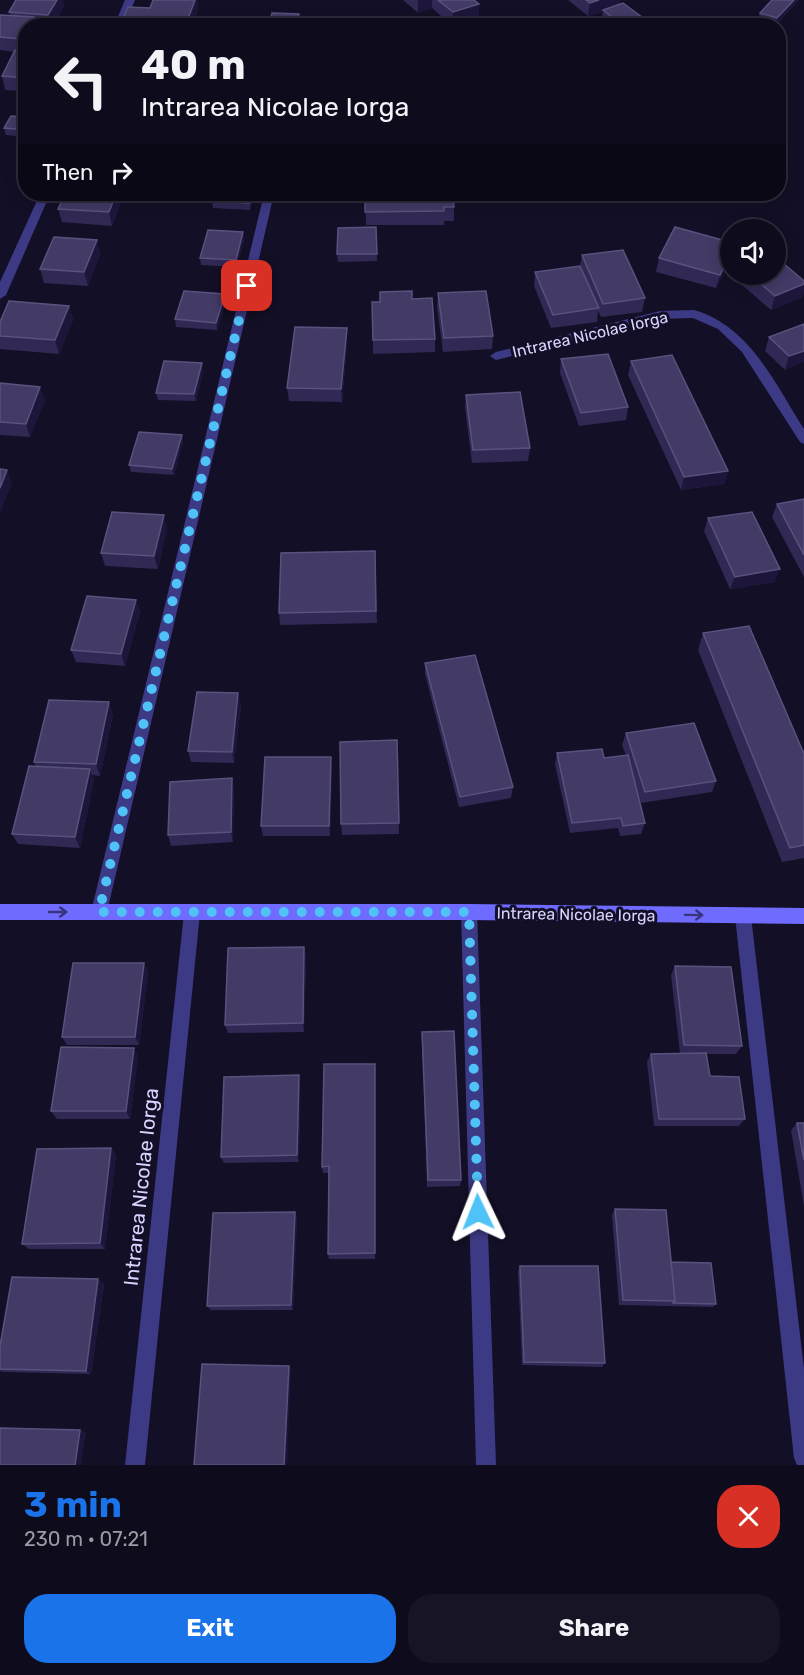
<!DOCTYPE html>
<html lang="en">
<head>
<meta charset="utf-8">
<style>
  :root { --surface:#0e0b1c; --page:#171425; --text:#f1f3f6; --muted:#9b9ba3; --line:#2e2b3b; --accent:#1a73e8 }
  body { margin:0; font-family:Rubik,sans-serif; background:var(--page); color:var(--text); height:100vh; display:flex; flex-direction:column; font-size:22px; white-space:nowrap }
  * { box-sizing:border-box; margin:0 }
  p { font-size:20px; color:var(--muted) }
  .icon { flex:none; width:33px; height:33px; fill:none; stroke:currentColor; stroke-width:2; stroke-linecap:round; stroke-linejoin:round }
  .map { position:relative; height:1465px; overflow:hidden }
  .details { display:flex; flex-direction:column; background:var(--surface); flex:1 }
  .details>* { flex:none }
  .banner { position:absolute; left:18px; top:18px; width:768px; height:183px; border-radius:24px; box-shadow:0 3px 15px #0003,0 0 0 2px var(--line); background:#0e0b1c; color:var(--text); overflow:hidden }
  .tools { position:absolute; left:720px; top:219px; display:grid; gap:12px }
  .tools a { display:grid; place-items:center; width:66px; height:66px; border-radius:50%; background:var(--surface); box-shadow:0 3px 15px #0003,0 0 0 2px var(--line); font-size:30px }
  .pin { position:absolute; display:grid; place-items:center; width:51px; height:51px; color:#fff; margin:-26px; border-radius:12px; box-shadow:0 3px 9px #0006 }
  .me { position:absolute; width:66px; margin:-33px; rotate:358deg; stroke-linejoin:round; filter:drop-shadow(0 0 4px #0008) }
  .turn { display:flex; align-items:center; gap:21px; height:126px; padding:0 24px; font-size:27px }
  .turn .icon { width:78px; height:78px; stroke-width:2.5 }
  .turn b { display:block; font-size:42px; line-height:51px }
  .then { display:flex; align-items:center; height:57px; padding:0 24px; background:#0003; gap:12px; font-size:22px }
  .round { display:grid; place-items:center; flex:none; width:63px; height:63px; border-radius:24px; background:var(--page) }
  .summary { display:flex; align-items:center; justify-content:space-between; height:102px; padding:0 24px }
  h1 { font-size:36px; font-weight:700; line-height:45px; color:var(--accent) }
  .action { display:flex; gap:12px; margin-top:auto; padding:12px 24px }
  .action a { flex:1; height:69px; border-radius:24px; background:var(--accent); color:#fff; font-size:24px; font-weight:700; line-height:69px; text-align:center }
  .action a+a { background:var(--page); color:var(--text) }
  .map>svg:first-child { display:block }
</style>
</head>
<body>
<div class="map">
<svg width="804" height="1465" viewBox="0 0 804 1465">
  <rect width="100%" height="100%" fill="#130f26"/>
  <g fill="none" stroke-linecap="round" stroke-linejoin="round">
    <path fill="#3d3a85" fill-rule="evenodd" d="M125 0H135L124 26H114Z
      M40 194H50L6 295 0 299V282Z
      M264 194H274L107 912 105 917 99 920 93 917 91 912Z
      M694 310C750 326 775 384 804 429V444L800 442 742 352 718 329 693 318 660 319 496 360 490 356 496 352 660 311Z
      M469 904 475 907 477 912 496 1465H476L461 912 463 907Z
      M192 905 198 908 200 913 145 1465H125L184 913 186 908Z
      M743 908 749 911 751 916 804 1369V1465H797L794 1458 735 916 737 911Z"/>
    <path fill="#6f6bff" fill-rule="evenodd" d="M0 904H469L804 908V924L469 920H0Z"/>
  </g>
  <path fill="#312854" d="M153 0H197L198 9 192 26H123L122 21 150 8Z
    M403 0H474L479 4 478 18 452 26 432 8 418 13Z
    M568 0H620V4L650 23 649 26H613L602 17 603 12 588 16Z
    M799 0 776 25 758 20 760 13Z
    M64 6 53 26H26V91L5 90 2 76 14 52 0 50V15H10L9 12Z
    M26 117V137L6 135 4 128Z
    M124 194 112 226 62 222 58 209Z
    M255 194 250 210 213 208 212 201Z
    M365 194 454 207V221H444V225H366Z
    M376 227 377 261 338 262 337 254Z
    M243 232 244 239 237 267 201 265 200 258Z
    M97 240 100 254 88 286 44 283 40 269Z
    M730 242V259L716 288 656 272 659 258Z
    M582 255 645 298 642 312 601 317 598 311 597 322 551 328 534 286 535 272 580 267Z
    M734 274H776L804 281V291L802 297 771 310 734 278Z
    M438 293 493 336 492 349 443 352 437 307Z
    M412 299 435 339V352L373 354 372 302Z
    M226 301 217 330 176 327 175 319Z
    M69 306 73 320 59 354 0 349V322Z
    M804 324 785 370 765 351 769 337Z
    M347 328V342L342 402 289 401 287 388Z
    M561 359 628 407 626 420 579 426 560 373Z
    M631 361 728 471 724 484 681 490 628 375Z
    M203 371 196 401 158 400 156 393Z
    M0 383 45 400 30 437 0 435Z
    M466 395 530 448 528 461 472 463 465 408Z
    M182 435 183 442 174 475 131 472 129 465Z
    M804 499V577L772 517 777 504Z
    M708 518 775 582 730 589 704 531Z
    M167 528 158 569 105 566 101 553Z
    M375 551 377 623 280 625 279 613Z
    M136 600 140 612 125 666 76 662 71 650Z
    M703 633 804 754V858L782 862 698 650Z
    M425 663 513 787 511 798 459 807 425 674Z
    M241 705 234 763 191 762 188 751Z
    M113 714 100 776 92 775 94 780 80 848 18 844 12 834 36 766 34 762Z
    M626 733 716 781 712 792 641 803 635 782 645 823 641 834 620 836 618 828 570 833 555 764 557 753 604 758 626 755 622 745Z
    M397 740 399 834 342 835 341 824Z
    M332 769 330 836H263L261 826Z
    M234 789 233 842 171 846 168 835Z
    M304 947 306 956 304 1032 228 1033 225 1025Z
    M144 963 148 972 139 1045H67L62 1037Z
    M675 966 742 1046 736 1054H706L710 1076 745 1119 739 1126H654L647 1062 651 1054 680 1053 671 975Z
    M422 1032 461 1180 460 1186 427 1187Z
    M138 1056 130 1119H57L51 1111Z
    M375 1072V1259H329L328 1254 329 1173H323L322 1167Z
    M299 1075 300 1083 299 1162 224 1163 221 1157Z
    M797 1123H804V1206L791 1130Z
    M111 1148 116 1155 105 1249H29L22 1244Z
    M615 1209 671 1262 716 1304 713 1307 619 1305 612 1215Z
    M295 1212 297 1218 293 1310H211L207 1306Z
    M520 1266 605 1363 602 1367 522 1365 518 1271Z
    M98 1279 104 1284 91 1374 4 1372 0 1371V1369Z"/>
  <path fill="#1d163a" d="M57 0H63L64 6 53 26H51L48 15Z
    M195 0H197L198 9 192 26H186Z
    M418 0H432V8L418 13Z
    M599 0H620V6L603 10V12L588 16 590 3Z
    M794 0H799L776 25 777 18Z
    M479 4 478 18 452 26 453 12Z
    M299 14 300 21 299 26H297Z
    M34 17 36 26H29Z
    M26 31V51L25 52 21 39Z
    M116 194H124L112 226 109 212Z
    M252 194H255L250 210V203Z
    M243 232 244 239 237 267 236 260Z
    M97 240 100 254 88 286 84 272Z
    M730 253V259L716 288 720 275Z
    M804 284V291L802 297 771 310 775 296Z
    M225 294 226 301 217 330 216 323Z
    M69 306 73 320 59 354 55 340Z
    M347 328V342L342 402 341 389Z
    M804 351V362L785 370 789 356Z
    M202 363 203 371 196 401 194 394Z
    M40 387 45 400 30 437 26 424Z
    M182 435 183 442 174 475 172 469Z
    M7 470 12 483 0 514V488Z
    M728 471 724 484 681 490 684 477Z
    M164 515 167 528 158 569 154 556Z
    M780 569 775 582 730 589 735 577Z
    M136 600 140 612 125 666 121 654Z
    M238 693 241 705 234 763 232 752Z
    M109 702 113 714 100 776 96 764Z
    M331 757 332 769 330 836 329 826Z
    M90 769 94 780 80 848 75 837Z
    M232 778 234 789 233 842 231 832Z
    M304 947 306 956 304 1032 303 1023Z
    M144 963 148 972 139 1045 135 1037Z
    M134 1048 138 1056 130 1119 126 1111Z
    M299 1075 300 1083 299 1162 297 1155Z
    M111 1148 116 1155 105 1249 100 1243Z
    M295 1212 297 1218 293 1310 291 1305Z
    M98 1279 104 1284 91 1374 86 1371Z
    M289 1366 291 1369 287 1465H284Z
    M80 1430 86 1432 81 1465H75Z"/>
  <path fill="#433a66" stroke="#5a527e" stroke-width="1.5" d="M16 0H57L48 15 9 12Z
    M153 0H195L186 24 122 21 128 7 150 8Z
    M438 0H474L479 4 453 12Z
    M586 0H599L590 3Z
    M772 0H794L777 18 760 13Z
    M623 3 650 23 643 26H623L603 10Z
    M272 13 299 14 297 26H269Z
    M0 15 34 17 29 26H26V31L21 39 0 37Z
    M15 50 26 51V78L2 76Z
    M11 116 26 117V130L4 128Z
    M65 194H116L109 212 58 209Z
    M214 194H252L250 203 212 201Z
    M365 194H453L454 207H444V211L365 212Z
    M376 227 377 254H337L338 228Z
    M675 227 730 242V253L720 275 659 258Z
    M208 230 243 232 236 260 200 258Z
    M54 237 97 240 84 272 40 269Z
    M623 250 645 298 603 304 582 255Z
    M776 257 804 281V284L775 296 749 274H776Z
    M580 266 599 308 553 315 535 272Z
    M184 291 225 294 216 323 175 319Z
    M412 291V299L432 298 435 339 373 340 372 302H380V292Z
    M486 291 493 336 444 338 438 293Z
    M9 301 69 306 55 340 0 336V322Z
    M804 324V351L789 356 769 337Z
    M295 327 347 328 341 389 287 388Z
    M608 354 628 407 581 413 561 359Z
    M672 355 728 471 684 477 631 361Z
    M164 361 202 363 194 394 156 393Z
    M0 383 40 387 26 424 0 422Z
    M520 392 530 448 473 450 466 395Z
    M139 432 182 435 172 469 129 465Z
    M0 469 7 470 0 488Z
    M804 499V555L777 504Z
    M112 512 164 515 154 556 101 553Z
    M752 512 780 569 735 577 708 518Z
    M375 551 376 611 279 613 281 553Z
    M87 596 136 600 121 654 71 650Z
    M749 626 804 754V845L790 848 703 633Z
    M475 655 513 787 460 797 425 663Z
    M197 692 238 693 232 752 188 751Z
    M49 700 109 702 96 764 34 762Z
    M694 723 716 781 645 792 626 733Z
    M397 740 399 823 341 824 340 742Z
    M602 749 604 758 628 755 645 823 623 826 621 818 572 823 557 753Z
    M265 757H331L329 826H261Z
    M29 766 90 769 75 837 12 834Z
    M232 778 231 832 168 835 170 782Z
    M304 947 303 1023 225 1025 228 948Z
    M73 963H144L135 1037H62Z
    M675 966 731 967 742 1046 684 1045Z
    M454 1031 461 1180H428L422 1032Z
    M61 1047 134 1048 126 1111H51Z
    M706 1053 710 1076 739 1077 745 1119H659L651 1054Z
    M324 1064H375V1253L328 1254 329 1166 322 1167Z
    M299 1075 297 1155 221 1157 224 1077Z
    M797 1123H804V1160Z
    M111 1148 100 1243 22 1244 37 1149Z
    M615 1209 666 1210 675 1301 623 1300Z
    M295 1212 291 1305 207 1306 213 1213Z
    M671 1262 711 1263 716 1304 673 1303 675 1301Z
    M520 1266H598L605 1363 524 1362Z
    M12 1277 98 1279 86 1371 0 1369V1346Z
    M202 1364 289 1366 284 1465H194Z
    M0 1428 80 1430 75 1465H0Z"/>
  <defs><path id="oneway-shaft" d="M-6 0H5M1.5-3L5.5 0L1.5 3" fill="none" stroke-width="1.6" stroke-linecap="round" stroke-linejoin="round" transform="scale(1.5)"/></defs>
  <g stroke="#38347d">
    <use href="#oneway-shaft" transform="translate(58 912)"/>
    <use href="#oneway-shaft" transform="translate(694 915) rotate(1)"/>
  </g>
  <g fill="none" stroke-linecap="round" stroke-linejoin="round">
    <path stroke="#4fc3f7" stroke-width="10" stroke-dasharray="0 18" d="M247 286 99 912H469L478 1212"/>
  </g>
  <g text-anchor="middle" stroke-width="6" stroke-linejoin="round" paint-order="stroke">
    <g font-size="16" fill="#d9d4ff" stroke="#130f26">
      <text transform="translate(590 334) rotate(-13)" y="6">Intrarea Nicolae Iorga</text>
      <text transform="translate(576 914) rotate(1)" y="6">Intrarea Nicolae Iorga</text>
    </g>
    <g font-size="20" fill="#d9d4ff" stroke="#130f26">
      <text transform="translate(141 1187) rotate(-84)" y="7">Intrarea Nicolae Iorga</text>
    </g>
  </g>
</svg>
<div class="tools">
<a><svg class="icon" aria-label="sound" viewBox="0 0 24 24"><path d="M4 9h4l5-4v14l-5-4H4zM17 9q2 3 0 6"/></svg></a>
</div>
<div class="pin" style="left:247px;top:286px;background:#d93025"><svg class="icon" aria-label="arrive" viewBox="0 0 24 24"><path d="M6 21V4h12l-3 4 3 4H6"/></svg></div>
<svg class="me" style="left:478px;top:1212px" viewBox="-20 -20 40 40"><path d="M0-17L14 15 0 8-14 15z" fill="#4fc3f7" stroke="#fff" stroke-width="4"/></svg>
<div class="banner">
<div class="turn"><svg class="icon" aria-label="left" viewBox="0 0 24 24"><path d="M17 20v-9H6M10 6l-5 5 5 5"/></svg><div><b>40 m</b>Intrarea Nicolae Iorga</div></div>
<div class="then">Then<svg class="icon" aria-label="right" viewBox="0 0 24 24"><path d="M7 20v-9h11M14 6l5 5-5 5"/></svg></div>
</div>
</div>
<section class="details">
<div class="summary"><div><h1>3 min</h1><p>230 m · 07:21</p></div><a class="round" style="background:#d93025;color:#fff"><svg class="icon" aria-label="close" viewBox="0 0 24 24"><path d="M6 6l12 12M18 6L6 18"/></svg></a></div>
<div class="action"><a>Exit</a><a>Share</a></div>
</section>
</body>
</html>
